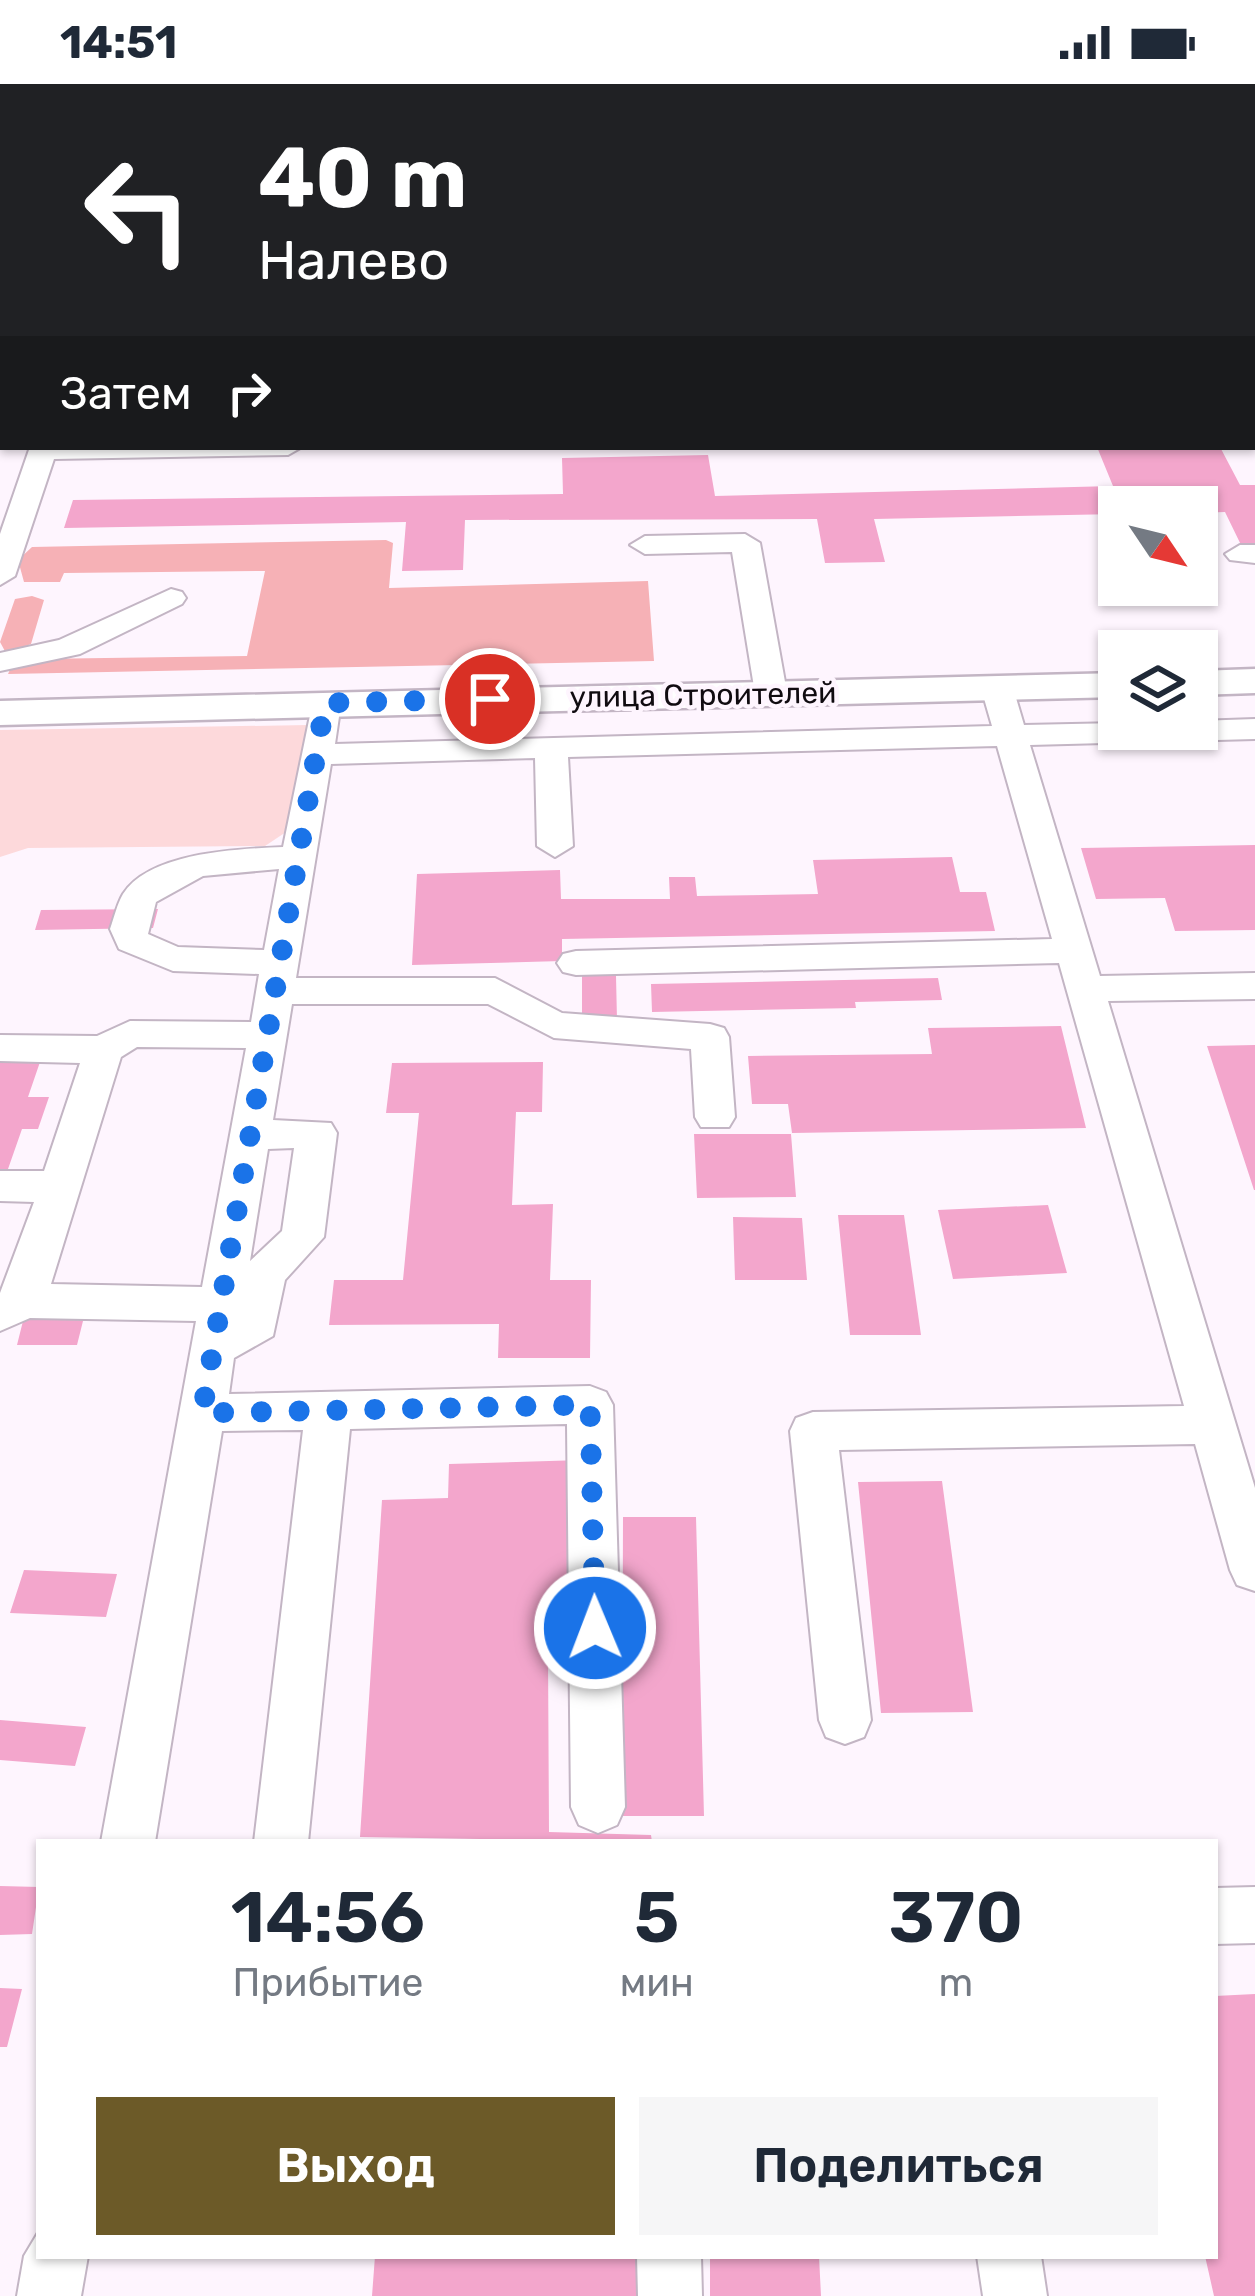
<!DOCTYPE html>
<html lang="ru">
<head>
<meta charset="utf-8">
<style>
  :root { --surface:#fff; --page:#f6f6f7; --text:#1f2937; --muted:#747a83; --accent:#6c5a28 }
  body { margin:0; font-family:Rubik,sans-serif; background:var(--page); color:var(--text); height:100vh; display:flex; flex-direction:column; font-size:45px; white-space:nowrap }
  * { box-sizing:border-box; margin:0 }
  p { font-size:39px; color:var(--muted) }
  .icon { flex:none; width:66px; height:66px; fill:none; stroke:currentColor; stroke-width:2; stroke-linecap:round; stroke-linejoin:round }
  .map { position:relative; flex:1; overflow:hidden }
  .sheet { position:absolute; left:36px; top:1755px; width:1182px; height:420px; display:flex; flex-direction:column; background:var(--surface); border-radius:0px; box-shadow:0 3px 9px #0004 }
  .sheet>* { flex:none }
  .hud { position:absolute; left:0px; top:0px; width:1257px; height:366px; box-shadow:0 3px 9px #0004; background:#202124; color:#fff; overflow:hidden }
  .needle { width:78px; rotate:125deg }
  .tools { position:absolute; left:1098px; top:402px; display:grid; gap:24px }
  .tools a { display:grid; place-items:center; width:120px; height:120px; border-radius:0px; background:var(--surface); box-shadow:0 3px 9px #0004; font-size:60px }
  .pin { position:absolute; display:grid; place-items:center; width:102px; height:102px; color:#fff; margin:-51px; border:6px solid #fff; border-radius:50%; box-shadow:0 3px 12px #0007 }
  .me { position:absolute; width:132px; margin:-66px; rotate:359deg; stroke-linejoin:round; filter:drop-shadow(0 0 9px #0008) }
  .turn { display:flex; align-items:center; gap:42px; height:252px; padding:0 60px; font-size:54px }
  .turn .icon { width:156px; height:156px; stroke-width:2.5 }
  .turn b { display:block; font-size:84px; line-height:102px }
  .then { display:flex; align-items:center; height:114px; padding:0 60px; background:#0003; gap:24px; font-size:45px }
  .eta { display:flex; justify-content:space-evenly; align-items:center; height:204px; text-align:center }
  .eta b { font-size:72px; font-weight:600; line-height:84px }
  .button { display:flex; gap:24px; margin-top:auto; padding:24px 60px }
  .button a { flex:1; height:138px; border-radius:0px; background:var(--accent); color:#fff; font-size:48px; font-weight:600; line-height:138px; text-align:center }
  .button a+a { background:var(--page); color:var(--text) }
  .status { display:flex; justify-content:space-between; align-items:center; height:84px; padding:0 60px; background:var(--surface); direction:ltr }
  .status svg { height:33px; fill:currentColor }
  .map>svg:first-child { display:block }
</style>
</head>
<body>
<div class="status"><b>14:51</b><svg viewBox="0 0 49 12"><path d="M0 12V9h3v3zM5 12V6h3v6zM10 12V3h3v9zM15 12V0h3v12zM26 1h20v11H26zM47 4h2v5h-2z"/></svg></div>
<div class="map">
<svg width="1255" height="2212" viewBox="0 0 1255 2212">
  <rect width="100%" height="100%" fill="#fef5fe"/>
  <path fill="#fdd9db" d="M308 641 286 748 265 762 28 764 0 773V646Z"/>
  <path fill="#f6b1b6" d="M386 456 393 459 389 504 648 497 654 577 8 590 12 581 35 575 247 572 265 487 64 489 60 498H24L18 476 32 463Z
    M32 512 44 516 31 560 6 569 0 558 15 515Z"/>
  <path fill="#f3a6cc" d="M1097 363H1220L1240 401H1255V463H1242L1225 428 1197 429V423H1119V430L874 435 885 478 825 479 817 435 465 436 463 486 402 487 406 438 64 444 73 416 563 410 562 374 708 371 715 412 1113 402Z
    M1255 761V846L1175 847 1165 814 1096 815 1081 764Z
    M952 773 960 808H986L995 847 562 855V877L412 881 417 790 560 786 561 815H670L669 793H695L697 812 818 810 813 776Z
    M158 825 153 844 35 846 41 826Z
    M582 892H616L617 936 582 937Z
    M938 894 942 916 855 918 856 924 652 928 651 900Z
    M1061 942 1086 1044 792 1049 788 1020H752L748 972 932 970 928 944Z
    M1255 961V1106H1254L1207 962Z
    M0 977 40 978 28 1013H49L38 1045H22L8 1085H0Z
    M543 978 542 1028H516L512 1121 553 1120 550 1196H591L590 1274H498L499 1240 329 1241 334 1196H403L419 1029H386L392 979Z
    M694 1050H791L796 1113 697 1114Z
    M1048 1121 1067 1189 953 1195 938 1126Z
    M838 1131H904L921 1251H850Z
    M733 1133 802 1134 807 1196H735Z
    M26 1225H86L77 1261H17Z
    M582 1376 585 1568 548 1569 549 1748 651 1751 652 1758 360 1753 382 1416 448 1414 449 1380Z
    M942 1397 973 1628 881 1629 858 1398Z
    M623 1433H696L704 1732H622Z
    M24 1486 117 1490 106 1533 10 1529Z
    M0 1636 86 1643 75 1682 0 1676Z
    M0 1802 39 1803 32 1850 0 1851Z
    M0 1904 22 1905 7 1963H0Z
    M1255 1910V2212H1214L1205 2172H1215V1912Z
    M375 2172H657V2212H372Z
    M710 2172H819L821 2212H710Z"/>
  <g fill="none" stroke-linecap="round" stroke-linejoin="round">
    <g stroke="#c3b5c4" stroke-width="4">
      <path id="minor" d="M542 0H562V3H542Z
        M1115 0H1135L1137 3H1117Z
        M3 81V102L0 103V82Z
        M0 130H3V144H0Z
        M1254 210H1255V225H1254Z
        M1254 327H1255V344H1254Z
        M30 363H302L288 371 54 375 15 492 0 501V450Z
        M745 450 760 459 787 609 771 619 755 609 732 468 645 470 630 461 645 452Z
        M1240 461H1255V479L1230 476 1225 470Z
        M171 505 182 508 186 514 182 520 80 570 0 587V569L59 556Z
        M997 594 1013 604 1024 641 1119 639V645H1197V637L1255 635V655L1030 661 1100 892 1255 889V915L1108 917 1255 1404V1507L1237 1501 1230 1486 1195 1360 839 1366 871 1636 864 1653 845 1660 826 1653 819 1636 790 1347 796 1334 813 1328 1184 1322 1059 879 576 891 563 888 557 879 563 870 576 867 1052 855 997 662 568 673 573 762 555 773 537 762 535 674 331 680 296 894H495L562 929 710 940 724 944 729 953 735 1033 729 1043H701L695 1033 691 965 554 954 488 920H292L273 1036 331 1039 337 1049 324 1153 285 1196 273 1252 234 1274 229 1310 590 1302 606 1308 613 1321 625 1723 617 1741 598 1749 579 1741 571 1723 567 1340 350 1345 308 1758H254L303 1346 222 1347 155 1758H101L196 1237 30 1234 0 1247V1209L34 1118 0 1117V1087H44L80 979 0 977V951L97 952 130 937 251 938 259 890 173 887 119 865 110 845C114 834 117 820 123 810 150 768 239 765 283 763L314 612H336L341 619 335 660 992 642 981 604ZM279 785 264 866 178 863 148 850 156 818 203 792ZM137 963 246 964 202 1203 51 1200 121 973ZM294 1064 282 1147 250 1177 268 1065Z
        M1255 1803V1859L1215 1860V1804Z
        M39 2147V2172H88L81 2212H17L24 2172Z
        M637 2172H701L702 2212H638Z
        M977 2172H1041L1047 2212H983Z"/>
    </g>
    <g stroke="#c3b5c4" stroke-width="5">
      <path id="major" d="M1255 585V609L1197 611V587Z
        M1119 589V613L0 641V617Z"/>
    </g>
    <use href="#minor" fill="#fff" fill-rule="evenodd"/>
    <use href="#major" fill="#fff" fill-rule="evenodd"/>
  </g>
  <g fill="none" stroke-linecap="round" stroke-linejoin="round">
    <path stroke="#1a73e8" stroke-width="21" stroke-dasharray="0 37.8" d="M490 615 325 619 202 1329 590 1321 595 1544"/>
  </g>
  <g text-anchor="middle" stroke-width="9" stroke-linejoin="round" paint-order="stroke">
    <g font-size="30" fill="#100b10" stroke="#fef5fe">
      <text transform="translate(703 611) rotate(-1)" y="10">улица Строителей</text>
    </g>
  </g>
</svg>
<div class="tools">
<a><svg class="needle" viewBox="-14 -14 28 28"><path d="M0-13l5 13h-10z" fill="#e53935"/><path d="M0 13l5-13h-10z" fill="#747a83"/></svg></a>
<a><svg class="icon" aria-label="layers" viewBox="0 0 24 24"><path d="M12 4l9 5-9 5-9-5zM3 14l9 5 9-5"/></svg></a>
</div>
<div class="pin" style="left:490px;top:615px;background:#d93025"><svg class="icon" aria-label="arrive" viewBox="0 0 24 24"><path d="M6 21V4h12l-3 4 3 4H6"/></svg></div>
<svg class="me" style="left:595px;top:1544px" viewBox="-20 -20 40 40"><circle r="17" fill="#1a73e8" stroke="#fff" stroke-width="3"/><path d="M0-11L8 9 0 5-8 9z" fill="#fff"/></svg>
<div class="hud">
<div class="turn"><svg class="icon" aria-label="left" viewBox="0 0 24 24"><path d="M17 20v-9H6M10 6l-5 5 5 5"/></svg><div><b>40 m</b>Налево</div></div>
<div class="then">Затем<svg class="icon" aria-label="right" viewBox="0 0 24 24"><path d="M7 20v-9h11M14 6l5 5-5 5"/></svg></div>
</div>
<section class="sheet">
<div class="eta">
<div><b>14:56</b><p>Прибытие</p></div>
<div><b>5</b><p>мин</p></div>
<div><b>370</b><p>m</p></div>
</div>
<div class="button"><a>Выход</a><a>Поделиться</a></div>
</section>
</div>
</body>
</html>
